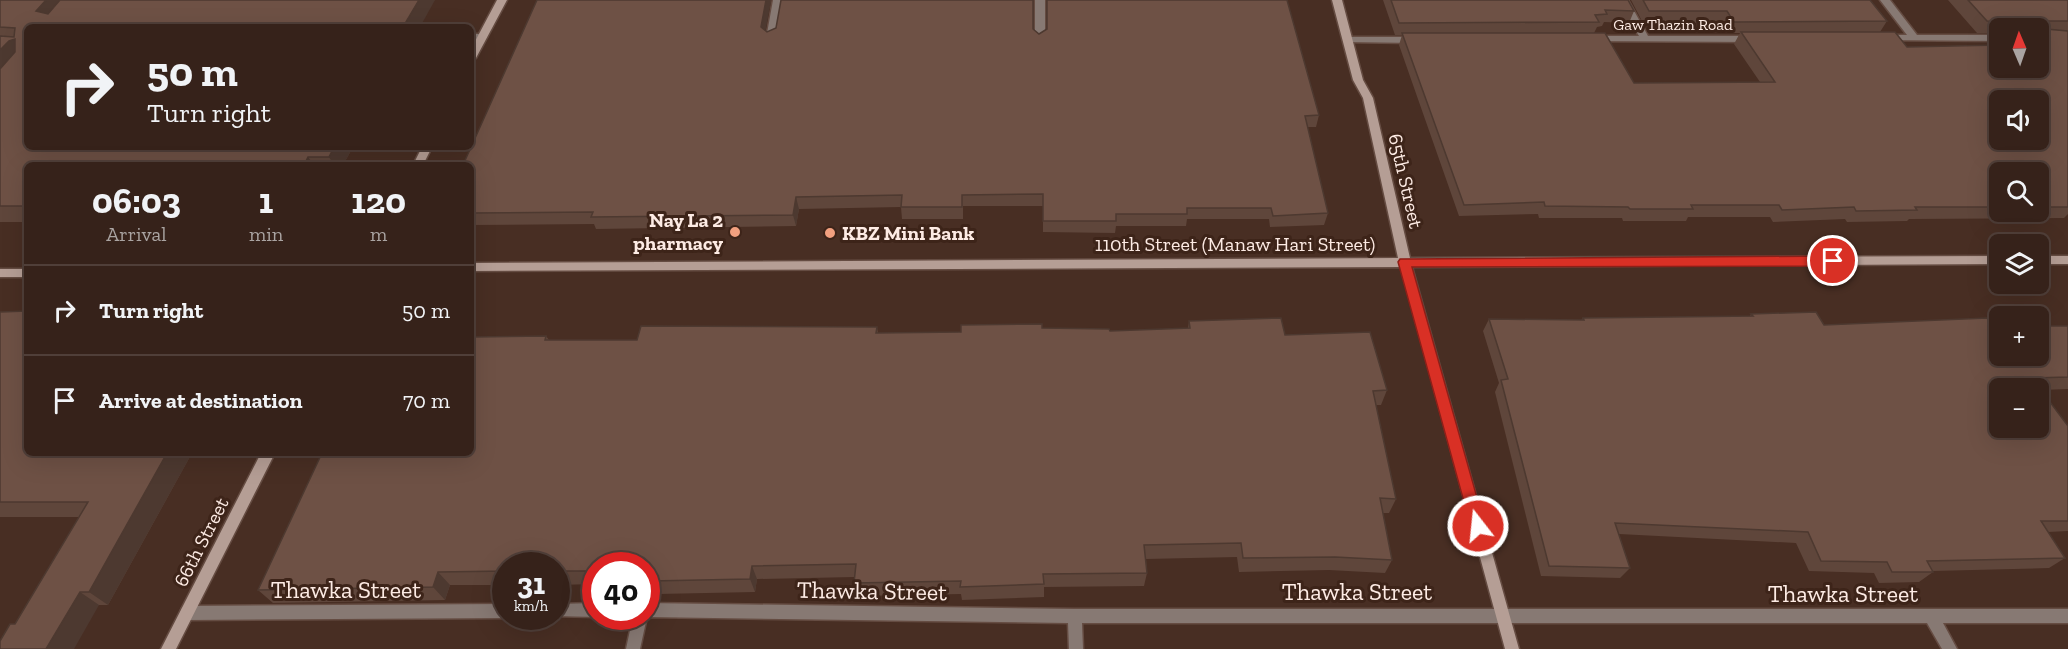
<!DOCTYPE html>
<html lang="en">
<head>
<meta charset="utf-8">
<style>
  :root { --surface:#36221a; --page:#3d2a23; --text:#f1f3f6; --muted:#aaa4a2; --line:#503f39 }
  body { margin:0; font-family:"Zilla Slab",serif; background:var(--page); color:var(--text); height:100vh; display:flex; flex-direction:column; font-size:22px; white-space:nowrap }
  * { box-sizing:border-box; margin:0 }
  p { font-size:20px; color:var(--muted) }
  .icon { flex:none; width:33px; height:33px; fill:none; stroke:currentColor; stroke-width:2; stroke-linecap:round; stroke-linejoin:round }
  .map { position:relative; flex:1; overflow:hidden }
  .details { position:absolute; left:24px; top:162px; width:450px; height:294px; display:flex; flex-direction:column; background:var(--surface); border-radius:9px; box-shadow:0 6px 24px #0002,0 0 0 2px var(--line) }
  .details>* { flex:none }
  .guide { position:absolute; left:24px; top:24px; width:450px; height:126px; border-radius:9px; box-shadow:0 6px 24px #0002,0 0 0 2px var(--line); background:#36221a; color:var(--text); overflow:hidden }
  .needle { width:39px; rotate:358deg }
  .buttons { position:absolute; left:1989px; top:18px; display:grid; gap:12px }
  .buttons a { display:grid; place-items:center; width:60px; height:60px; border-radius:9px; background:var(--surface); box-shadow:0 6px 24px #0002,0 0 0 2px var(--line); font-size:30px }
  .speed { position:absolute; left:492px; top:552px; display:flex; gap:12px; font-size:30px; font-weight:700; text-align:center }
  .speed>* { display:grid; place-content:center; width:78px; height:78px; border-radius:50%; background:var(--surface); box-shadow:0 6px 24px #0002,0 0 0 2px var(--line); line-height:1 }
  .speed small { font-size:15px; font-weight:400 }
  .speed .limit { border:9px solid #d22; background:#fff; color:#111 }
  .pin { position:absolute; display:grid; place-items:center; width:51px; height:51px; color:#fff; margin:-26px; border:3px solid #fff; border-radius:50%; box-shadow:0 2px 6px #0007 }
  .me { position:absolute; width:66px; margin:-33px; rotate:344deg; stroke-linejoin:round; filter:drop-shadow(0 0 4px #0008) }
  .turn { display:flex; align-items:center; gap:21px; height:126px; padding:0 24px; font-size:27px }
  .turn .icon { width:78px; height:78px; stroke-width:2.5 }
  .turn b { display:block; font-size:42px; line-height:51px }
  .eta { display:flex; justify-content:space-evenly; align-items:center; height:102px; text-align:center }
  .eta b { font-size:36px; font-weight:800; line-height:42px }
  ul { padding:0; list-style:none }
  li { display:flex; align-items:center; gap:18px; height:90px; padding:0 24px; border-top:2px solid var(--line) }
  li div { flex:1 }
  li b { display:block; font-size:22px }
  li em { font-style:normal }
  .map>svg:first-child { display:block }
</style>
</head>
<body>
<div class="map">
<svg width="2068" height="649" viewBox="0 0 2068 649">
  <rect width="100%" height="100%" fill="#482e23"/>
  <g fill="none" stroke-linecap="round" stroke-linejoin="round">
    <g stroke="#654c42" stroke-width="3">
      <path id="street" d="M773 0H783L776 39 771 42 766 39Z
        M1035 0H1045V41L1040 44 1035 41Z
        M1618 0H1628L1648 36H1752L1757 39 1752 42 1590 41 1588 39 1593 36H1639Z
        M1880 0H1890L1917 35H2000V41L1881 40 1879 38 1884 35H1907Z
        M471 34H482L487 37 482 40H471Z
        M1348 37H1416L1421 40 1416 43 1345 42 1343 40Z
        M596 603V617L553 616H556V604Z
        M646 603 1075 609H2068V623H1943L1957 649H1942L1927 623H1082L1083 649H1069L1068 623 647 617 640 649H626L633 616H646Z
        M506 604V616H509L506 618 187 620 182 618 180 613 182 608 187 606Z"/>
    </g>
    <g stroke="#654c42" stroke-width="3">
      <path id="secondary" d="M497 0H507L476 58 471 61V49Z
        M1332 0H1342L1363 80 1373 98 1410 258 2000 256V264L1412 267 1519 649H1505L1401 267 471 271V263L1398 258 1363 98 1353 80Z
        M422 147H432L423 165H413Z
        M2038 256H2068V264H2038Z
        M0 269H27V277H0Z
        M261 453H275L176 649H161Z"/>
    </g>
    <use href="#street" fill="#877973" fill-rule="evenodd"/>
    <use href="#secondary" fill="#b59e95" fill-rule="evenodd"/>
  </g>
  <path fill="#5f463b" fill-rule="evenodd" d="M0 0H435L27 147H353L343 165H27V222H0Z
    M771 0 765 30 767 32 1033 29 1039 34 1319 115 1316 127H1307L1328 213 1324 225 1270 227 1269 219H1187L1186 226H1116L1115 233 1043 232V206H963V219H902L901 207 799 209 796 226 596 229 594 224 471 225V165Z
    M1383 0H1628L1634 11 1629 23 1604 22 1602 26 1597 27 1594 33 1634 83 1760 82 1734 44 1740 33H1727L1720 23H1643L1631 0H1870L1887 21 1880 32 1907 47 1988 45 1987 43 1995 33H1977L1948 0H2068V214L2064 218 1909 219 1907 221 1847 222 1845 219 1773 222 1770 217H1688L1686 221H1623L1622 218H1539L1538 214 1459 216 1399 45 1402 35H1395ZM2000 28H2038L2000 68ZM2000 172H2038V212H2000Z
    M0 312 27 453H192L108 605H99L15 624 79 517H0Z
    M1751 314 1824 325 1994 327 2068 326V389L2041 390 2068 426V531L2048 532 2065 558 2049 568 1932 571 1933 572 1919 582 1879 583 1874 573 1809 571 1796 543 1619 534 1630 568 1620 578 1541 576 1495 392 1499 383 1483 331 1489 319 1581 320 1583 318 1750 316Z
    M1189 321 1285 335 1387 390 1381 405H1376L1396 499 1389 513H1383L1392 560 1385 573 1329 570 1239 572 1237 557 1146 559 1147 573 1144 586 1044 587V597L962 600 961 594 858 596 854 583 855 577 757 579 755 592 658 594 655 589H646V566H596V584L556 585V566H506V585H450L445 600 273 603 258 590 546 336 549 340H637L877 327 878 333 961 332 1042 328 1110 331 1188 328Z"/>
  <path fill="#4d3930" d="M46 0H72L49 27 36 11Z
    M419 0H435L420 27H403Z
    M766 0H771L764 39 761 27Z
    M15 39 27 54 0 82V50L9 41Z
    M334 147H353L343 165H334L329 157Z
    M308 157 314 165H304Z
    M796 197 799 209 796 226 793 215Z
    M167 453H192L108 605 89 592Z
    M752 566 757 579 755 592 750 579Z
    M438 572 450 585 445 600 433 587Z
    M80 592 99 605 74 649H46Z"/>
  <path fill="#6e5145" stroke="#4d3930" stroke-width="1.5" fill-rule="evenodd" d="M0 0H46L36 11 48 14 60 0H419L403 27H27V147H334L329 157H308L304 165H27V206H0V69L15 52V39L9 41 0 50V36L14 37 15 28 0 27Z
    M537 0H766L761 27 767 32 776 28 781 0H1033V29L1039 34 1047 29V0H1287L1319 115 1305 116 1328 213 1273 216 1271 208H1187V214H1116V221H1043V194L962 195V207H901L902 195 796 197 793 215 591 217 593 212 471 213V165H463Z
    M1391 0H1628L1634 11 1605 10 1607 14 1595 15 1599 22 1399 23Z
    M1643 0H1870L1887 21 1734 22 1727 11H1649Z
    M1968 0H2068V21H2048L2046 29 2068 31V207H2038V172H2000V207H1915L1917 210 1856 211 1854 207 1782 210 1779 205H1691L1693 209H1630L1628 207 1545 206 1544 202 1464 205 1402 33H1605L1634 83 1775 82 1741 32H1895L1907 47 2000 45V68H2038V28H2011V22L1987 21ZM2000 100H2038V140H2000Z
    M27 311V453H167L89 592H80L46 649H0V641L10 624H15L88 502H0V312Z
    M1816 312 1824 325 1987 318 1994 327H2000V356H2038V326H2068V377L2032 378 2068 426V521H2041L2065 558 1927 561 1933 572H1892L1887 562 1821 561 1808 532 1615 523 1630 568 1549 566 1501 380 1508 379 1489 319 1584 320 1583 318 1753 316 1751 314ZM2000 388H2038V428H2000Z
    M1281 318 1285 335 1370 332 1387 390 1373 391 1396 499 1380 498 1392 560 1335 557 1243 558 1241 543 1144 545 1147 573 1043 574 1044 584 960 587 961 581 854 583 856 564 752 566 750 579 651 581 652 575 646 576V566H596V571H556V566H506V571L438 572 433 587 258 590 322 453H471V337L546 336 545 340H637L641 326 877 327 876 333 961 332V325L1042 324V328L1109 329 1110 331 1190 328 1189 321Z"/>
  <path fill="#d93025" stroke="#8d1f18" stroke-width="1.5" d="M1833 256 1840 261 1833 266 1412 267 1485 526 1483 531H1472L1398 262 1400 259Z"/>
  <g fill="#f2a07f" stroke="#3d2419" stroke-width="2">
    <circle cx="735" cy="232" r="6"/>
    <circle cx="830" cy="233" r="6"/>
  </g>
  <g text-anchor="middle" stroke-width="6" stroke-linejoin="round" paint-order="stroke">
    <g font-size="16" fill="#fdebe4" stroke="#3d2419">
      <text x="1673" y="30">Gaw Thazin Road</text>
    </g>
    <g font-size="20" fill="#fdebe4" stroke="#3d2419">
      <text transform="translate(1406 181) rotate(77)" y="7">65th Street</text>
      <text x="1235" y="251">110th Street (Manaw Hari Street)</text>
      <text transform="translate(201 542) rotate(-63)" y="7">66th Street</text>
    </g>
    <g font-size="20" font-weight="bold" fill="#fdebe4" stroke="#3d2419" text-anchor="end">
      <text x="723" y="227">Nay La 2<tspan x="723" dy="23">pharmacy</tspan></text>
      <text x="842" y="240" text-anchor="start">KBZ Mini Bank</text>
    </g>
    <g font-size="24" fill="#fdebe4" stroke="#3d2419">
      <text x="346" y="598">Thawka Street</text>
      <text transform="translate(872 591) rotate(1)" y="8">Thawka Street</text>
      <text x="1357" y="600">Thawka Street</text>
      <text x="1843" y="602">Thawka Street</text>
    </g>
  </g>
</svg>
<div class="buttons">
<a><svg class="needle" viewBox="-14 -14 28 28"><path d="M0-13l5 13h-10z" fill="#e53935"/><path d="M0 13l5-13h-10z" fill="#aaa4a2"/></svg></a>
<a><svg class="icon" aria-label="sound" viewBox="0 0 24 24"><path d="M4 9h4l5-4v14l-5-4H4zM17 9q2 3 0 6"/></svg></a>
<a><svg class="icon" aria-label="search" viewBox="0 0 24 24"><circle cx="10" cy="10" r="6"/><path d="M15 15l6 6"/></svg></a>
<a><svg class="icon" aria-label="layers" viewBox="0 0 24 24"><path d="M12 4l9 5-9 5-9-5zM3 14l9 5 9-5"/></svg></a>
<a>+</a>
<a>−</a>
</div>
<div class="speed"><div>31<small>km/h</small></div><div class="limit">40</div></div>
<div class="pin" style="left:1833px;top:261px;background:#d93025"><svg class="icon" aria-label="arrive" viewBox="0 0 24 24"><path d="M6 21V4h12l-3 4 3 4H6"/></svg></div>
<svg class="me" style="left:1478px;top:526px" viewBox="-20 -20 40 40"><circle r="17" fill="#d93025" stroke="#fff" stroke-width="3"/><path d="M0-11L8 9 0 5-8 9z" fill="#fff"/></svg>
<div class="guide">
<div class="turn"><svg class="icon" aria-label="right" viewBox="0 0 24 24"><path d="M7 20v-9h11M14 6l5 5-5 5"/></svg><div><b>50 m</b>Turn right</div></div>
</div>
<section class="details">
<div class="eta">
<div><b>06:03</b><p>Arrival</p></div>
<div><b>1</b><p>min</p></div>
<div><b>120</b><p>m</p></div>
</div>
<ul>
<li><svg class="icon" aria-label="right" viewBox="0 0 24 24"><path d="M7 20v-9h11M14 6l5 5-5 5"/></svg><div><b>Turn right</b></div><em>50 m</em></li>
<li><svg class="icon" aria-label="arrive" viewBox="0 0 24 24"><path d="M6 21V4h12l-3 4 3 4H6"/></svg><div><b>Arrive at destination</b></div><em>70 m</em></li>
</ul>
</section>
</div>
</body>
</html>
